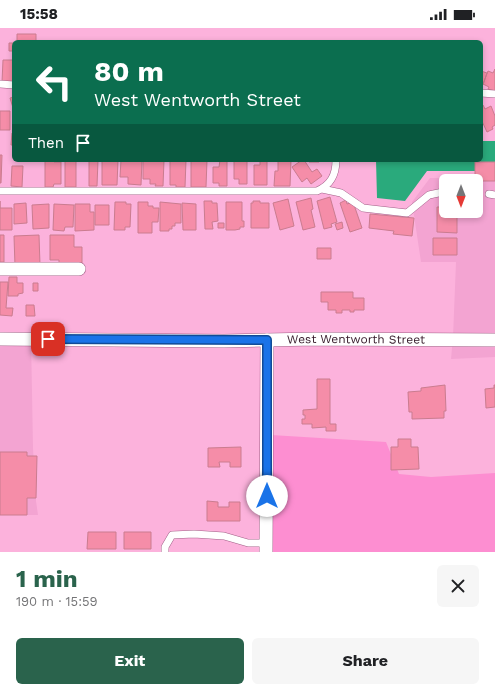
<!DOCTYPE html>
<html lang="en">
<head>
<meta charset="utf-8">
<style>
  :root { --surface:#fff; --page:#f6f6f6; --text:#202124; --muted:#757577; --accent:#2a634c }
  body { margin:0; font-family:"Work Sans",sans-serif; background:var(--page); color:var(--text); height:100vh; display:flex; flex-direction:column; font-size:15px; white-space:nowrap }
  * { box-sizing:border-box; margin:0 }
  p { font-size:13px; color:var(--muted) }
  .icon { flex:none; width:22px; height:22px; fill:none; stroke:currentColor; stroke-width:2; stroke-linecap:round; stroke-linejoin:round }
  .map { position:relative; height:524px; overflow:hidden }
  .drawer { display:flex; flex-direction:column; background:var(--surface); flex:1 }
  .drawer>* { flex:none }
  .hud { position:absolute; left:12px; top:12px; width:471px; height:122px; border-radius:6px; box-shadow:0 2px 6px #0003; background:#0b6e4f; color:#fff; overflow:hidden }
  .needle { width:26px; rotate:180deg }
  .controls { position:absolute; left:439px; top:146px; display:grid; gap:8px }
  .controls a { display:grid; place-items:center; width:44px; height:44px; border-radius:6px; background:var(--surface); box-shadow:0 2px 6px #0003; font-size:20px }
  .pin { position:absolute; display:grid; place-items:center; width:34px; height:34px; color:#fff; margin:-17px; border-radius:8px; box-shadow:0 2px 6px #0006 }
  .me { position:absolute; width:44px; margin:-22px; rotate:0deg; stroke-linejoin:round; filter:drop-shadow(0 0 3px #0008) }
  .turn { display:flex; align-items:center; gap:14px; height:84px; padding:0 16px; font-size:18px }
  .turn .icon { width:52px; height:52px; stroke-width:2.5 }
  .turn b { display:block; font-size:28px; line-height:34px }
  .then { display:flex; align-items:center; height:38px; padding:0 16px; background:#0003; gap:8px; font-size:15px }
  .round { display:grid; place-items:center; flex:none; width:42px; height:42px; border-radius:6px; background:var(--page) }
  .head { display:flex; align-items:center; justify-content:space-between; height:68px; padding:0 16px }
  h1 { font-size:24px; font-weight:700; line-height:30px; color:var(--accent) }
  .action { display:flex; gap:8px; margin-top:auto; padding:8px 16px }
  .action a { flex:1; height:46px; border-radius:6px; background:var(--accent); color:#fff; font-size:16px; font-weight:700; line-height:46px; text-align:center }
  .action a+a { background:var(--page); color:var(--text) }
  .status { display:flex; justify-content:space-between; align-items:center; height:28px; padding:0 20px; background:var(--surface); direction:ltr }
  .status svg { height:11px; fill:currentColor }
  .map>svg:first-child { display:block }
</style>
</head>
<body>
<div class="status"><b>15:58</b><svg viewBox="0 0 49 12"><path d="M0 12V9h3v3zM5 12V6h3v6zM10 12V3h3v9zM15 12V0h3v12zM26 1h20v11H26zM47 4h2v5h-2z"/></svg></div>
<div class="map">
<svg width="495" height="524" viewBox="0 0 495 524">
  <rect width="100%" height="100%" fill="#fcb2dc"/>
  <path fill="#f3a4d2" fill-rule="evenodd" d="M430 150H495V329L451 331 453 309 456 234H421L412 174ZM446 153H476V183H446Z
    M0 309 31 310 33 420 36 473 38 487H0Z"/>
  <path fill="#fd8ed1" d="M271 407 386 414 399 446 431 449 495 445V524H269Z"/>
  <path fill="#2aaa7c" d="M481 113H495V143H427L405 173 377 170 376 132H481Z"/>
  <path fill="#f58da8" stroke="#ca7c8f" d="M17 6H36V14H17Z
    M9 15H14V23H9Z
    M3 32H14V55L2 54Z
    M495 41V63L488 61 489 59 483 56 488 43 493 45Z
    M481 43 487 45 483 57 481 56Z
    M14 69V83L10 70Z
    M483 77 485 81 491 78 495 88V97L492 99 493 101 487 104 481 91V78Z
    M0 83H10V102H0Z
    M12 105H14V117H11Z
    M0 127H2L1 155H0Z
    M45 132H54V134H61V156H54L53 159H45Z
    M65 132H76V159H65Z
    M89 132H98L97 158H89Z
    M102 132H118L117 157H102Z
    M121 132H142L141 157 128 156V149H120Z
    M143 132H164L163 158H155L156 156H150V151H143Z
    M170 132H186L185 159H176V157H170Z
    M191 132H207L206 159H191Z
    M220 132H227V158H219V155H213V139H219Z
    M234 132H247V156H239V151H234Z
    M260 132H267V157H254V137H260Z
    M278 132H291L290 158H274L275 143H278Z
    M302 132H304L312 144 317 141 322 148 311 156 307 150 302 154 292 139Z
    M309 132H319V134H309Z
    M475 134H495V153H475Z
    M12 138H23L22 159 11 158Z
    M330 169 337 194 331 196 332 199 324 201 317 173Z
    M311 170 313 181 311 182 315 199 303 202 296 174Z
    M288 171 294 198 280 202 273 175Z
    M346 172 347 176 353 174 362 200 350 204 340 175Z
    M0 173V180H12V202H0Z
    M204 173H212V175H217L218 193 212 194 213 201H205Z
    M253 173H260V175H269V200H251V175H253Z
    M115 174H126V176H131L130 199H125V202H114Z
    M138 174H148V178H153V180H159L158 194H152V205H138Z
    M160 174 181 176V195H175V198H172V201H169V203H160Z
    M226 174H242V193H244V199H240V201L235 202H226Z
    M26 175 27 195 14 196V176Z
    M182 175 196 176V202H183Z
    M49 176V200L33 201 32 177Z
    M54 176 74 177 73 199H65L64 203 53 202Z
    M75 176H90V184H94V202L75 203Z
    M95 177H109V197H95Z
    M437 179H446V183H457V205L437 204Z
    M370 186 414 190 412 208 393 206 394 203 369 200Z
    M342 194 343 200 337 202 335 196Z
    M218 195H224V200H218Z
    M0 207H4V234H0Z
    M39 207 40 237 15 238 14 208Z
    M50 207H74V219H82V238H59V232H50Z
    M433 210H457V227H433Z
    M317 220H331V231H317Z
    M9 249H17V255H23V265L18 266V268H8Z
    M0 254H8L6 280H13L12 288 0 287Z
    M33 255H38V263H33Z
    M321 264H353V270H364V282H354V284H350V282H342V285H336V282H328V274H321Z
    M26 277H34L35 288H26Z
    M317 351H330V396H336V403H326V399L312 400V396H302V391H305V387H303V382L317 381Z
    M445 357 446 383H444V390L412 391V384H409L408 364 421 363V360Z
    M494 357H495V379L486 380 485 361 494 360Z
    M398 411H411V419H418L419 441 391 442V419H398Z
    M241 419V439H230V434H219L220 439H208V420Z
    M0 424H27V428H37L36 470H27V487H0Z
    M207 473 218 474V479H229V474H240V493H207Z
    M88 504H116V521H87Z
    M124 504H151V521H124Z"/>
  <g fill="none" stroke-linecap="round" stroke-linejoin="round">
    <g stroke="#a25f87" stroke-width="8">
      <path id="service" d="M0 56 14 57
        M481 65 495 66
        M322 161 341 165 363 180 407 185 429 167 443 164
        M0 163H317C331 157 336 147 336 132
        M489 166 495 167
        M165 524V519L172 507 194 506 224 508 248 515H266"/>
    </g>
    <g stroke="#a25f87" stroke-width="14">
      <g id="minor">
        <path d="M0 241H79"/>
        <path id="s1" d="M0 311 224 313 315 311 495 312"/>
        <path d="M266 524 267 312"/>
      </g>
    </g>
    <use href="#service" stroke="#fff" stroke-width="7"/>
    <use href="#minor" stroke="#fff" stroke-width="13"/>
  </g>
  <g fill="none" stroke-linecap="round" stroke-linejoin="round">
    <g stroke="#114b97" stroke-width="10">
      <path id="route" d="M48 311 267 312V468"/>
    </g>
    <use href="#route" stroke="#1a73e8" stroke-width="7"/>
  </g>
  <g text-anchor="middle" stroke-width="3" stroke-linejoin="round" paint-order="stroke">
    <g font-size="12" fill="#311626" stroke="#f7cae3">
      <text dy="4" stroke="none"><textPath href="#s1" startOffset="356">West Wentworth Street</textPath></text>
    </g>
  </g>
</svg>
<div class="controls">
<a><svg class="needle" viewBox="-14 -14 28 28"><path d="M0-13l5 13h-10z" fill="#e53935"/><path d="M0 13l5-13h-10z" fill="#757577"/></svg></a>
</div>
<div class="pin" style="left:48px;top:311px;background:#d93025"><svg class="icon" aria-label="arrive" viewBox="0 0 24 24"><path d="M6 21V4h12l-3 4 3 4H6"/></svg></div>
<svg class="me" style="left:267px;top:468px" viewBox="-20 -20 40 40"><circle r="19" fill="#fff"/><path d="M0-13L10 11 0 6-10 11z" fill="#1a73e8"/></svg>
<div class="hud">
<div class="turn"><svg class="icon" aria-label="left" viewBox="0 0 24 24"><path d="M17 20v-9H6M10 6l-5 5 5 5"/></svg><div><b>80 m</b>West Wentworth Street</div></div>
<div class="then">Then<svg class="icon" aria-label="arrive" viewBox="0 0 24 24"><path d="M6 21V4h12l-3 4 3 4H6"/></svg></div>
</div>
</div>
<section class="drawer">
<div class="head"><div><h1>1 min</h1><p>190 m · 15:59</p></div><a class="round"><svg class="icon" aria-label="close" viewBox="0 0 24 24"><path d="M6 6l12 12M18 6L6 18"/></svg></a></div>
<div class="action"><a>Exit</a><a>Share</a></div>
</section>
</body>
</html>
